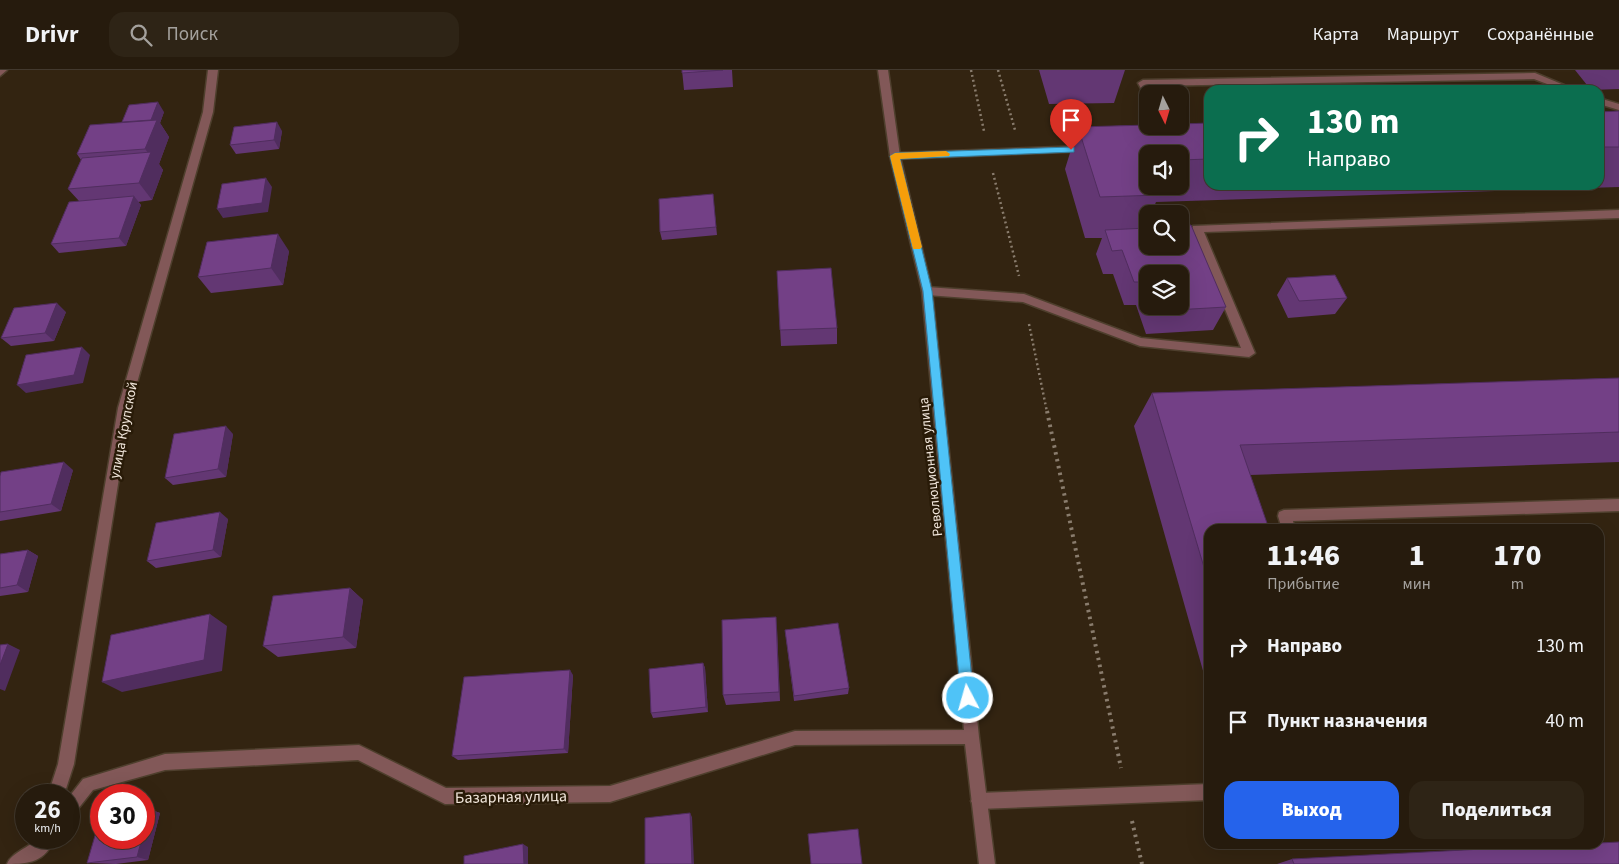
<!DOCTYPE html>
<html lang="ru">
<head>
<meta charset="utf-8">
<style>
  :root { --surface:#261b0d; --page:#2e2416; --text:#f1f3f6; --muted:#a4a19d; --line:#42392e; --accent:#2563eb }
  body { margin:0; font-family:"Source Sans 3",sans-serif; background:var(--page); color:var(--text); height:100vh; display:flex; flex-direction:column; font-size:19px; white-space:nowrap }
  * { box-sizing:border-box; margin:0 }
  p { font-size:16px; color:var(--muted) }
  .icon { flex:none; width:28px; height:28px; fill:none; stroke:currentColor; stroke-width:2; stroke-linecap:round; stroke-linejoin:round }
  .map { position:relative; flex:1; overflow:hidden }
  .panel { position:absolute; left:1204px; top:454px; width:400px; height:325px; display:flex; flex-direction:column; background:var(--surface); border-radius:15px; box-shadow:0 5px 20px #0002,0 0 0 1px var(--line) }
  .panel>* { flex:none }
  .top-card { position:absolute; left:1204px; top:15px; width:400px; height:105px; border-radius:15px; box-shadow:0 5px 20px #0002,0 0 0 1px var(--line); background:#0b6e4f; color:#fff; overflow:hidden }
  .needle { width:32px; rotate:175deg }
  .fabs { position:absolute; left:1139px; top:15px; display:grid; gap:10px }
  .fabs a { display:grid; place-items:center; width:50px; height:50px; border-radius:10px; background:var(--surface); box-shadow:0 5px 20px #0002,0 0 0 1px var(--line); font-size:25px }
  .speed { position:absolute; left:15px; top:714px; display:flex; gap:10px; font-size:25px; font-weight:700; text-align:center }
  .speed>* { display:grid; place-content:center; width:65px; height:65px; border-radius:50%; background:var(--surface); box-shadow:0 5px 20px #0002,0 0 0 1px var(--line); line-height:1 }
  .speed small { font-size:12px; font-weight:400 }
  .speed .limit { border:8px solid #d22; background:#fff; color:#111 }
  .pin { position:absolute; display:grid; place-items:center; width:42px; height:42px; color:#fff; margin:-51px -21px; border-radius:50% 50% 50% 0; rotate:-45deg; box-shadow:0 0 5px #0007 }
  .pin .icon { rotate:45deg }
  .me { position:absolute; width:55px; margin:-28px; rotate:354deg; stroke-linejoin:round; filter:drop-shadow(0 0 4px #0008) }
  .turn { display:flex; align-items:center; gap:18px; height:105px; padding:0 20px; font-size:22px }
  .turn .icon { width:65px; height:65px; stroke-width:2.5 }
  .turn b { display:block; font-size:35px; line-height:42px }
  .eta { display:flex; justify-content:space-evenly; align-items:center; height:85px; text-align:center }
  .eta b { font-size:30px; font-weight:800; line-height:35px }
  .button { display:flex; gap:10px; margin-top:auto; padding:10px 20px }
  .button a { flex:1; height:58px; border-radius:15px; background:var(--accent); color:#fff; font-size:20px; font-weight:800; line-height:58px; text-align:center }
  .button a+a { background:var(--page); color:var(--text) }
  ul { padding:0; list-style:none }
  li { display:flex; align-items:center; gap:15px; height:75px; padding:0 20px }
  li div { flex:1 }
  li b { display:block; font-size:19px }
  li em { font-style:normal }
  header { display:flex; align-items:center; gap:30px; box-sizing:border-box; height:70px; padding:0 25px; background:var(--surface); border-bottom:1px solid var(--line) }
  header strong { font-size:24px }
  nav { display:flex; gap:28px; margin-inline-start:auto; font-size:18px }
  .search { width:350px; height:45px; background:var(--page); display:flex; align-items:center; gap:12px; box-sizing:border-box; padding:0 18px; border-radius:15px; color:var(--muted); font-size:19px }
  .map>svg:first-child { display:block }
</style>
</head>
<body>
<header>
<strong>Drivr</strong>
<div class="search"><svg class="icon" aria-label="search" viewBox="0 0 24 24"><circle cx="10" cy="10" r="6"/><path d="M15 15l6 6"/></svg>Поиск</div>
<nav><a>Карта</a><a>Маршрут</a><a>Сохранённые</a></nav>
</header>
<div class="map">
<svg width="1619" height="794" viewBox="0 0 1619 794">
  <rect width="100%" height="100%" fill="#332411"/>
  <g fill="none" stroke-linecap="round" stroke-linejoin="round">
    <g stroke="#4e3f2d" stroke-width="3">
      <path id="lane" d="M1535 3 1576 20H1563L1534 9 1149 16 1153 24H1148V27L1145 26 1138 13 1143 10Z
        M1599 28 1619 34V40L1599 34Z
        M1087 76 1090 77V81L895 89 890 86 895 83Z
        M1619 140V148L1204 162 1255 283 1249 287 1140 276 1023 232 927 225 922 221 927 217 1024 224 1141 268 1241 278 1192 159 1193 156Z
        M1619 429V441L1293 451 1295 459H1282L1278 446 1279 442 1284 440Z
        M1209 714V730L979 739 974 736 971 731 974 726 979 723Z"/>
    </g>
    <g stroke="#4e3f2d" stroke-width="3">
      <path id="street" d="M0 0H7L0 6Z
        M208 0H218L213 42 130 338 74 694 64 725H48L58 694 118 338 203 42Z
        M878 0H888L900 86 932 221 979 667 995 794H979L965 674 795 675 610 732 445 734 358 690 165 700 93 720 74 744 69 747V727L83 709 165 684 359 675 446 718 610 716 795 661 964 660 922 221 890 86Z
        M38 768H55C45 792 30 794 7 794 12 782 29 778 38 768Z"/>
    </g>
    <path stroke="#897c6d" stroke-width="2.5" stroke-dasharray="2 3" stroke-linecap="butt" d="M971 0 984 61
      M998 0 1015 60
      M993 103 1019 206
      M1029 254 1047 342"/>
    <path stroke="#897c6d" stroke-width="4" stroke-dasharray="2.5 4.5" stroke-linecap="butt" d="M1047 341 1121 698
      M1132 751 1142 794"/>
    <use href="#lane" fill="#825858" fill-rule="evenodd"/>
    <use href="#street" fill="#825858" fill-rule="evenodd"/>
  </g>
  <path fill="#633773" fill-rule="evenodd" d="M682 0H732L733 17 684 20Z
    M1039 0H1125L1114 33 1049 34Z
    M1575 0H1619V19L1591 20Z
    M1619 41V117L1156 132 1151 144H1148V153L1145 158 1226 237 1213 260 1146 264 1136 235H1124L1113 204H1103L1096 184 1102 168H1085L1065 99 1078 57 1209 53V115H1599V42ZM1148 84H1180V116H1148ZM1148 204 1180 236H1148Z
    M164 42 160 53 169 67 159 94 163 100 152 130 138 132 141 135 126 176 59 183 51 174 79 131 68 119 81 90 77 84 122 52Z
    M282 61 279 79 236 84 230 75Z
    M713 124 717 165 662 170 660 162Z
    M289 181 283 215 211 223 198 207Z
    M777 201 837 258V274L781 276Z
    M1287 208 1347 228 1335 244 1288 248 1277 225Z
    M66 242 54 271 11 276 1 268Z
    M1619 308V392L1250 405 1209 459V622L1134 356 1152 323Z
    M233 364 226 407 173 415 165 408Z
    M73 400 61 441 0 451V442Z
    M228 449 221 487 156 498 147 491Z
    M28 480 38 486 28 522 0 526V484Z
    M350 518 363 530 356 578 278 587 263 576Z
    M777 558 780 631 726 635 723 625Z
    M785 560 849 618 848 624 794 631Z
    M703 593 705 598 708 642 653 648 651 643Z
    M573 605 568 683 458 690 452 686Z
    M149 739 160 743 148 790 116 794 87 793Z
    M1292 789 1619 794H1277Z"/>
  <path fill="#502d5e" d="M158 32 164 42 160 53 169 67 159 94 163 100 152 130 139 113 150 85 145 79 150 53Z
    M277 52 282 61 279 79 274 70Z
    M266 108 272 117 268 142 223 148 217 139Z
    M134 126 141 135 126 176 119 168Z
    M278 164 289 181 283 215 271 198Z
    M57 233 66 242 54 271 45 263Z
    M82 277 90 285 83 313 26 323 17 315Z
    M226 356 233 364 226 407 218 399Z
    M64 392 73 400 61 441 51 434Z
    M220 442 228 449 221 487 213 480Z
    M28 480 38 486 28 522 17 515Z
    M350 518 363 530 356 578 343 567Z
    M210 544 227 556 222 601 122 622 102 612Z
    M8 574 20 580 5 621 0 619V595Z
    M703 593 705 598 708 642 706 637Z
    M570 600 573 605 568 683 564 679Z
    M149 739 160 743 148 790 137 787 142 768H144V760Z
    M690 743 692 747 694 794H692Z
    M523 774 528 777V794H524Z"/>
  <path fill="#734086" stroke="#502d5e" d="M682 0H723L682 3Z
    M158 32 151 50 122 52 129 35Z
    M1619 41V77H1599V42Z
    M157 50 145 79 77 84 90 55Z
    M277 52 274 70 230 75 234 57Z
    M1209 53V89L1180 90V84H1148V116H1156L1159 125 1100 127 1078 57 1148 55V56H1180V54Z
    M151 82 139 113 68 119 82 88Z
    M266 108 262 133 217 139 222 114Z
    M713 124 716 157 660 162 659 129Z
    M134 126 119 168 51 174 69 132Z
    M1191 155 1226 237 1157 241 1155 236H1180V204H1148V215L1146 212H1134L1122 180 1112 181 1105 160 1148 158V176H1180V156Z
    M278 164 271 198 198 207 207 172Z
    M831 198 837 258 780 260 777 201Z
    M1335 205 1347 228 1299 231 1287 208Z
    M57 233 45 263 1 268 14 238Z
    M82 277 74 305 17 315 26 285Z
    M1619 308V362L1240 375 1269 459H1209V514L1152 323Z
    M226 356 218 399 165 408 174 364Z
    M64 392 51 434 0 442V406L1 402Z
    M220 442 213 480 147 491 156 453Z
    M28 480 17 515 0 518V484Z
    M350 518 343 567 263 576 273 526Z
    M210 544 204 590 102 612 111 565Z
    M776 547 779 622 723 625 722 550Z
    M838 553 849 618 794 626 785 560Z
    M8 574 0 595V575Z
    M703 593 706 637 651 643 649 599Z
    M570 600 564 679 452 686 464 607Z
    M149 739 144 760V740Z
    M690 743 692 794H645V748Z
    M101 745V768H142L137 787 87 793Z
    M858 759 862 794H811L808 764Z
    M1619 772V794H1294L1292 789 1578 774H1599V773Z
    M523 774 524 794H464V786Z"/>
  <path fill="#4fc3f7" stroke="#337fa1" d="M1071 77H1074V82L900 89 932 221 974 628 973 633 968 635 963 633 961 628 923 221 890 86 895 83Z"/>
  <path fill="#f59e0b" d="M946 81 950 84 949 86 900 89 922 177 920 179H913L890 86 895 83Z"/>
  <g text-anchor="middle" stroke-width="5" stroke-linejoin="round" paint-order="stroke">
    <g font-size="14" fill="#f1e6db" stroke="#291b08">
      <text transform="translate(123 360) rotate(-79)" y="5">улица Крупской</text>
      <text transform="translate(930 397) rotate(-96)" y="5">Революционная улица</text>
    </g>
    <g font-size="16" fill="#f1e6db" stroke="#291b08">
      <text transform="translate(511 726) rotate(-1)" y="6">Базарная улица</text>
    </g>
  </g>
</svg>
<div class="fabs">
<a><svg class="needle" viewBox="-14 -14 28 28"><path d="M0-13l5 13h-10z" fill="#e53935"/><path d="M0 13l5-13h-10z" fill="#a4a19d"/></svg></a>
<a><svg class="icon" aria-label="sound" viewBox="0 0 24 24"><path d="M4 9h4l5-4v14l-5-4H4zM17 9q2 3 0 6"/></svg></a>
<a><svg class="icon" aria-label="search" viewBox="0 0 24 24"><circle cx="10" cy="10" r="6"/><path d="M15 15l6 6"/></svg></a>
<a><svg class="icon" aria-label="layers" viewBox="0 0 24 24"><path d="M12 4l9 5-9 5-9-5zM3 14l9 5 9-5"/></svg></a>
</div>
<div class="speed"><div>26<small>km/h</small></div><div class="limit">30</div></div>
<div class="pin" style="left:1071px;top:80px;background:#d93025"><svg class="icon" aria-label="arrive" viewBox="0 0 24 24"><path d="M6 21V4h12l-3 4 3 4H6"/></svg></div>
<svg class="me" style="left:968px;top:628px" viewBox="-20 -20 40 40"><circle r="17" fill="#4fc3f7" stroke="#fff" stroke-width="3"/><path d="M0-11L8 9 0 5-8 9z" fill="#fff"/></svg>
<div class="top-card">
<div class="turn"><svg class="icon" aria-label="right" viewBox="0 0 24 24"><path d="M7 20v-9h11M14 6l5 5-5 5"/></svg><div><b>130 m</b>Направо</div></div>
</div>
<section class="panel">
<div class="eta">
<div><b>11:46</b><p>Прибытие</p></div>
<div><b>1</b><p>мин</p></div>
<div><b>170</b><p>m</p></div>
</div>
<ul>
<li><svg class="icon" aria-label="right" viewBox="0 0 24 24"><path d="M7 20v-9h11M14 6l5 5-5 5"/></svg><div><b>Направо</b></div><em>130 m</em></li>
<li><svg class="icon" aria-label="arrive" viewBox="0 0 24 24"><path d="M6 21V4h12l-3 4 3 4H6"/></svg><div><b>Пункт назначения</b></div><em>40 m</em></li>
</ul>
<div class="button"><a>Выход</a><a>Поделиться</a></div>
</section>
</div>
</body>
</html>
